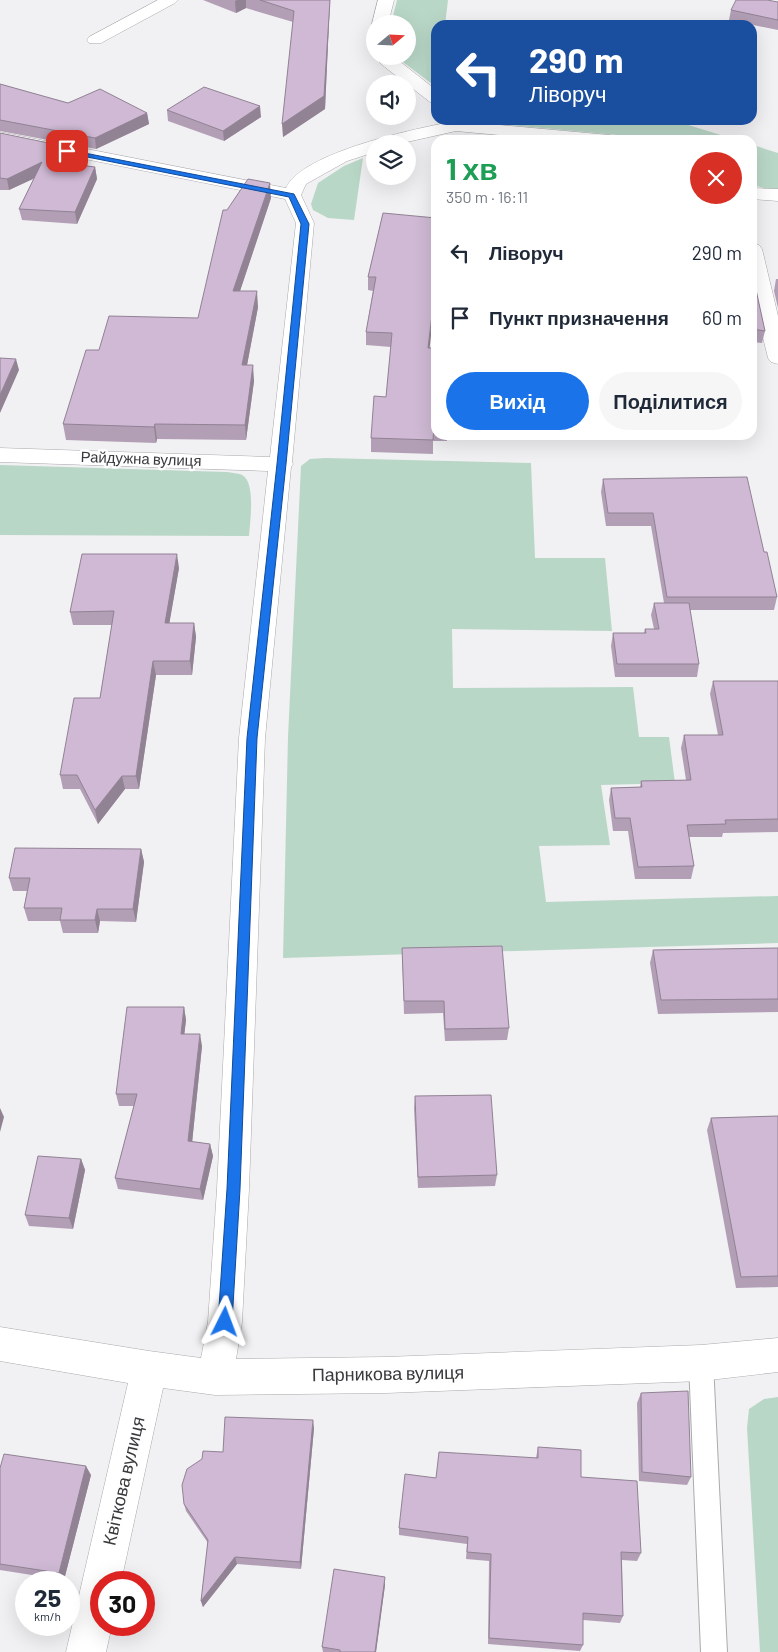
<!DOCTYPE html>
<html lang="uk">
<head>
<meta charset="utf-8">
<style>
  :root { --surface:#fff; --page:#f6f6f7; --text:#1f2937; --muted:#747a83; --accent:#1a73e8 }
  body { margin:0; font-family:Barlow,sans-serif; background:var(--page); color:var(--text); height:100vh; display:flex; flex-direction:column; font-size:19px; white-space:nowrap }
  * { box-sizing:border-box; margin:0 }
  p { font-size:16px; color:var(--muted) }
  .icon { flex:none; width:28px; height:28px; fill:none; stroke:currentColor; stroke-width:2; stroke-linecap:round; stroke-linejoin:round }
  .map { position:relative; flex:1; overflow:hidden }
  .side { position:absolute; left:431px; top:135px; width:326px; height:305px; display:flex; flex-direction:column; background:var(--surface); border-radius:15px; box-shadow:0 5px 20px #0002 }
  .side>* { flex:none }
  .top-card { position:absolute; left:431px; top:20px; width:326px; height:105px; border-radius:15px; box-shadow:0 5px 20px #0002; background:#1a4fa0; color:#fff; overflow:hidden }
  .needle { width:32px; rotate:71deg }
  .buttons { position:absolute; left:366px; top:15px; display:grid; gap:10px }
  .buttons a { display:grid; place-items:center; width:50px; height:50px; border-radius:50%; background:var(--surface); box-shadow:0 5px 20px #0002; font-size:25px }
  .speed { position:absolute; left:15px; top:1571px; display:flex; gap:10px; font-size:25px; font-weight:700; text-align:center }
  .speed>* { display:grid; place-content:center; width:65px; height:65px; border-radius:50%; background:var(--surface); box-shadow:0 5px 20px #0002; line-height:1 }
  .speed small { font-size:12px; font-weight:400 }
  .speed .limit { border:8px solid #d22; background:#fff; color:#111 }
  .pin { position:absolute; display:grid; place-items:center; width:42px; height:42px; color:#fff; margin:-21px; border-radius:10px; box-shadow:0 2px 8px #0006 }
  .me { position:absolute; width:55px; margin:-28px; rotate:3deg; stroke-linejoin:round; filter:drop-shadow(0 0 4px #0008) }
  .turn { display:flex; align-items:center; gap:18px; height:105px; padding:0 15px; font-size:22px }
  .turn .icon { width:65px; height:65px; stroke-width:2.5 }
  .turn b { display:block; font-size:35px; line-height:42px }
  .round { display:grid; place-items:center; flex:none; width:52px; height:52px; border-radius:26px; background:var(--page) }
  .overview { display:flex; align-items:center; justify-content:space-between; height:85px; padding:0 15px }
  h1 { font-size:30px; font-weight:700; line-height:38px; color:#1e9e55 }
  .primary-button { display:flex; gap:10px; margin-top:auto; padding:10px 15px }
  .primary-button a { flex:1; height:58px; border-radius:30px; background:var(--accent); color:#fff; font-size:20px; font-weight:700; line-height:58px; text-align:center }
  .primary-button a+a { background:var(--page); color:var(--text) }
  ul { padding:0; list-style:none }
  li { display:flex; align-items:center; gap:15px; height:65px; padding:0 15px }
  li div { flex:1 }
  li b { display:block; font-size:19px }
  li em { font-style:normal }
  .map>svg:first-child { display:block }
</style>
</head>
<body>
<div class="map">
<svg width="778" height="1652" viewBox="0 0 778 1652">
  <rect width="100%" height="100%" fill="#f1f0f3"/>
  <path fill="#b9d7c7" d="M397 0H448L445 25H436V87L399 59 397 56H408V24H391Z
    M490 120H672L737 140H670L501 124Z
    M753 145 778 153V192L753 185Z
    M363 158 354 220 328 218 313 210 311 204 318 183 344 166Z
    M325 458 531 463 535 558H605L612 631 452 629 453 688 633 687 639 737H669L675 783 601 785 610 845 539 846 546 902 778 896V943L283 958 288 737 301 466 310 459Z
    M0 465 227 472C231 473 238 473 242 475 256 482 250 522 249 536L0 535Z
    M778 1397V1652H760L747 1428 749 1409 764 1399Z"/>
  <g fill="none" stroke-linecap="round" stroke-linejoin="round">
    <g stroke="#aaa9ac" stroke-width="2">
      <path id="service" d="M701 1351 710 1355 713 1363 727 1652H701L689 1363 692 1355Z"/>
    </g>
    <g stroke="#aaa9ac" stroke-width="1">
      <path id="minor" d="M158 0H178L175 3 101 43H89L87 40 89 37Z
        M378 0H394L388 24H375V28L372 24Z
        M377 56H393L436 90V103L430 102 381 64Z
        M456 121 609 135 615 136 618 140H552L456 131 398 144H375V152L347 161 306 184 301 195 314 223 292 462 293 464 291 467 265 738 249 1189 242 1322 236 1359 386 1357 701 1345 778 1338V1372L701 1381 386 1393 215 1395 163 1388 121 1582H101V1625H112L106 1652H66L128 1383 0 1361V1327L149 1351 201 1358 208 1322 217 1189 239 738 268 471 0 462V448L270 457 296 223 285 199 0 142V132L286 188C302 152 418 128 456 121Z
        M752 188 778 189V201L752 199Z
        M752 243 759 245 762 249 778 316V364L771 362 768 358 752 293Z"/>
    </g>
    <use href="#service" fill="#fff" fill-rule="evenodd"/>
    <use href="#minor" fill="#fff" fill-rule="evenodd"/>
  </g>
  <path fill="#b29fb6" d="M203 0H330L325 109 283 137 293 22 246 8 236 13Z
    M778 2V30L729 20 731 10Z
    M0 84 68 103 147 113 149 124 96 149 0 131Z
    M167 110 261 117 224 141 168 121Z
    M0 133 75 159 66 163 95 167 97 179 77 224 22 220 19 209 34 178 9 190H0Z
    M271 198 240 291 258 307 247 365 254 381 246 440 157 439 156 443 66 440 63 424 99 350 198 318 227 210Z
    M383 213 429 348H436V435H447V441H433V454L371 452V438L386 397 391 347 366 345V332L373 291 368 290V277Z
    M752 276 765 331 762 343 752 342Z
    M776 279H778V308L774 291Z
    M603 479 764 552 777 597 774 610H690L699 664 697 677H615L611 646 613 633H644L645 629H654L651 615 654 603H664L651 526H606L601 492Z
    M179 568 169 623H194L196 637 192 675H156L139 789H125L98 824 80 789H63L60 775 100 698 112 625H73L70 612Z
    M713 681H778V832L723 833 722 837H689L694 866 691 879H635L628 831H613L609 800 611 788 640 787 641 781 686 780 681 748 684 735H718L710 694Z
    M141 849 144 862 136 922 100 921 98 933H63L60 921H28L24 908 27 891H13L9 878Z
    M402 948 509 1028 507 1040 445 1041 443 1013 404 1014Z
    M778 948V1012L658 1014 650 963 653 950Z
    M184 1007 186 1020 184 1034 202 1046 192 1142 210 1144 213 1156 203 1200 118 1189 115 1178 134 1106H119L116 1094Z
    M415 1096 497 1175 495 1186 418 1188 414 1108Z
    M778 1116V1287L736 1288 707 1130 711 1118Z
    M81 1159 85 1170 73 1229 29 1226 25 1215Z
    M641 1393 691 1477 687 1485 639 1481 637 1403Z
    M314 1428 301 1569 237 1564 203 1607 201 1601 208 1543 186 1511 184 1504 223 1452Z
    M538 1447 581 1477 641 1553 637 1561 622 1560 623 1616 620 1623 583 1620V1645L580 1651 488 1644 489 1561 466 1559 467 1544 399 1535V1528L436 1478 536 1458Z
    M0 1468 91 1475 64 1580 0 1570Z
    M385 1585 376 1652H323L322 1647Z"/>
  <path fill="#918294" d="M237 0H246V8L236 13 235 1Z
    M330 0 325 109 283 137 282 124Z
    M260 106 261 117 224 141 223 131Z
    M147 113 149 124 96 149 95 138Z
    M73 148 75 159 48 172 46 161Z
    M42 162 44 174 9 190 7 179Z
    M95 167 97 179 77 224 75 212Z
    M270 183 271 198 235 306 233 291Z
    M436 282V293L428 362V348Z
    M257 291 258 307 244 381 242 365Z
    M16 359 19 370 0 413V395Z
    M253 365 254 381 246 440 245 425Z
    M155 424 157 439 156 443 154 427Z
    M177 554 179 568 167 637 165 623Z
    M194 623 196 637 192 675 190 661Z
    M153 661 156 675 139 789 136 776Z
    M122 776 125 789 98 824 95 810Z
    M141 849 144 862 136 922 133 909Z
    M97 909 100 921 98 933 95 920Z
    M184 1007 186 1020 183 1046 181 1034Z
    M200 1034 202 1046 191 1153 188 1141Z
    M0 1108 4 1117 0 1132Z
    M210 1144 213 1156 203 1200 200 1189Z
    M81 1159 85 1170 73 1229 69 1218Z
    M313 1420 314 1428 301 1569 300 1562Z
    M86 1466 91 1475 64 1580 59 1573Z
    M235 1557 237 1564 203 1607 201 1601Z
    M385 1577V1585L376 1652H375Z"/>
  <path fill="#cfb9d4" stroke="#918294" d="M260 0H330L324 96 282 124 294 11Z
    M736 0H767L778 2V20L731 10Z
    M0 84 68 103 100 89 147 113 95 138 0 120Z
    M204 87 260 106 223 131 167 110Z
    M0 133 73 148 46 161 95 167 75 212 19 209 42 162 7 179 0 178Z
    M248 179 270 183 233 291H257L242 365H253L245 425 155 424 154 427 63 424 86 350H99L109 316 198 318 223 210H227Z
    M383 213 436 218V282L428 348H436V427H434L433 440 371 438 374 396 386 397 392 333 366 332 376 277H368Z
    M752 276H753L765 331 752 329Z
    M0 358 16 359 0 395Z
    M747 477 764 552H767L777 597H667L653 513H608L603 479Z
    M82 554H177L165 623H194L190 661H153L136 776H122L95 810 77 775H60L74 698H100L114 611 70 612Z
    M654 603H689L699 664H617L613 633H646L645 629H659Z
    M713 681H778V819L725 820 726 824 687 825 694 866 638 867 630 818H615L611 788 642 787 641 781 691 780 684 735H723Z
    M15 848 141 849 133 909H97L95 920H60L62 908H24L30 878H9Z
    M502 946 509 1028 445 1029 444 1001H404L402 948Z
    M778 948V999L661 1000 653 950Z
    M127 1007H184L181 1034H200L188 1141 210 1144 200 1189 115 1178 137 1094H116Z
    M491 1095 497 1175 418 1177 415 1096Z
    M778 1116V1276L741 1277 711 1118Z
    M38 1156 81 1159 69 1218 25 1215Z
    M688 1391 691 1477 642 1472 641 1393Z
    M225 1417 313 1420 300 1562 235 1557 201 1601 208 1540 184 1504 182 1485 187 1469 202 1459 203 1451 223 1452Z
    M538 1447 581 1450V1477L637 1481 641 1553 621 1552 623 1616 583 1613V1645L489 1638 491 1554 467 1552 468 1537 399 1528 405 1474 436 1478 439 1452 538 1458Z
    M4 1454 86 1466 59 1573 0 1564V1468Z
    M334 1569 385 1577 375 1652H340V1650L322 1647Z"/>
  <path fill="#1a73e8" stroke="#114b97" d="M64 149 294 194 309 224 286 464 257 738 240 1189 232 1322 230 1327 225 1329 220 1327 218 1322 227 1189 247 738 277 464 301 224 289 197 67 153 63 151Z"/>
  <g text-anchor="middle" stroke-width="5" stroke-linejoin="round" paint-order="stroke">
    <g font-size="15" fill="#3a393b" stroke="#fefeff">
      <text transform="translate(141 459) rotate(2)" y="5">Райдужна вулиця</text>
    </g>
    <g font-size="18" fill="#3a393b" stroke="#fefeff">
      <text transform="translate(388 1374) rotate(-1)" y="6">Парникова вулиця</text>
      <text transform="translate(124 1481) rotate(-77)" y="6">Квіткова вулиця</text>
    </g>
  </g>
</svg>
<div class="buttons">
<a><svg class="needle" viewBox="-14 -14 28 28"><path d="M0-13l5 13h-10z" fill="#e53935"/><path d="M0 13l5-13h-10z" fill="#747a83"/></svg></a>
<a><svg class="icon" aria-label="sound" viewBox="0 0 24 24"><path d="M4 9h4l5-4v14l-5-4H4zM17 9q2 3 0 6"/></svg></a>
<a><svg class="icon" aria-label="layers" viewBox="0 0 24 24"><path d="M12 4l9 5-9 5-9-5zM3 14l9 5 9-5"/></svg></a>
</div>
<div class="speed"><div>25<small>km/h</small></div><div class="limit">30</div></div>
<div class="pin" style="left:67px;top:151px;background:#d93025"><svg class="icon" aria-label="arrive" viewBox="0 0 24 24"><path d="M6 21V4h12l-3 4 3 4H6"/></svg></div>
<svg class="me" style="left:225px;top:1322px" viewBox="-20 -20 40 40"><path d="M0-17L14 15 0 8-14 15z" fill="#1a73e8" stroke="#fff" stroke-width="4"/></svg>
<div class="top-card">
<div class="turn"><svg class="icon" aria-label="left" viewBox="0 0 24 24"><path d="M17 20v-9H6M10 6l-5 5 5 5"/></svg><div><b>290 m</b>Ліворуч</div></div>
</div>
<section class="side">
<div class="overview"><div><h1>1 хв</h1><p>350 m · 16:11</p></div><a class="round" style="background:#d93025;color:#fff"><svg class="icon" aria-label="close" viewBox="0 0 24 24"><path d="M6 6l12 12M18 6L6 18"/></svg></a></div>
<ul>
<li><svg class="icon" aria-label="left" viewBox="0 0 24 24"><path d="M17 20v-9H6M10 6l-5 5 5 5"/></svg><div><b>Ліворуч</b></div><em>290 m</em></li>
<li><svg class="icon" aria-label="arrive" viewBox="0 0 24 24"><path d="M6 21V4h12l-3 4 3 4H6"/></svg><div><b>Пункт призначення</b></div><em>60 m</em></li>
</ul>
<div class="primary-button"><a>Вихід</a><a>Поділитися</a></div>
</section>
</div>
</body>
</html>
